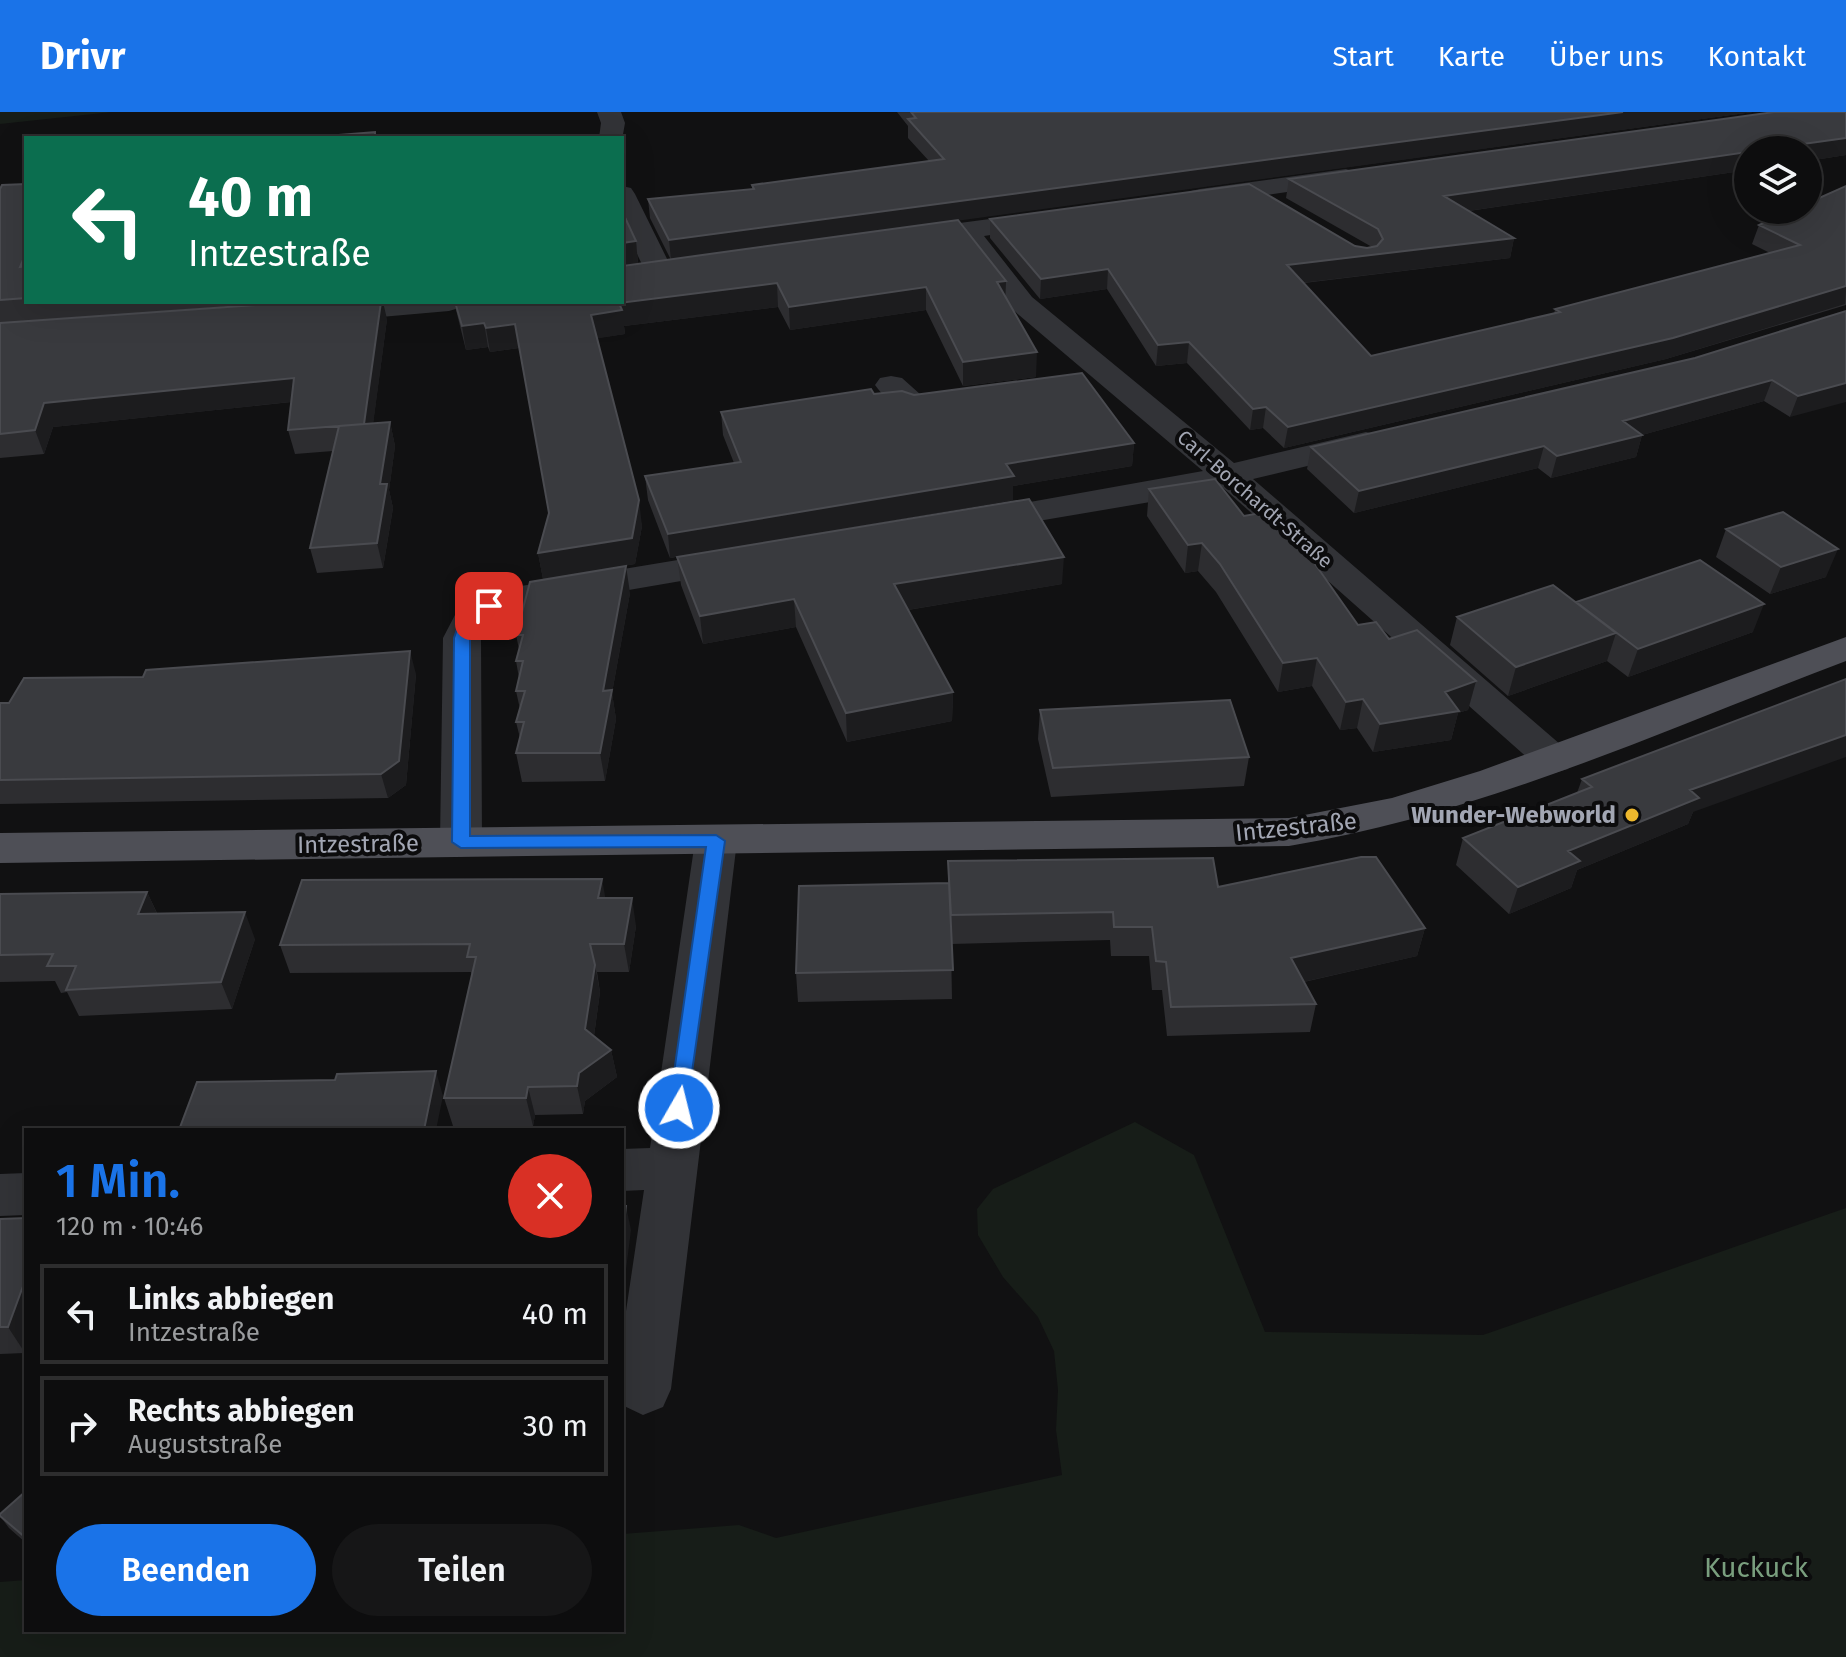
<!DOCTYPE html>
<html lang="de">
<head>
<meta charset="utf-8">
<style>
  :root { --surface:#0d0d0e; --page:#161617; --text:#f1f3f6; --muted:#9a9c9e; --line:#2d2d2e; --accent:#1a73e8 }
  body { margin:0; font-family:"Fira Sans",sans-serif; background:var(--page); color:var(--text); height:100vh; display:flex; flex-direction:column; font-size:30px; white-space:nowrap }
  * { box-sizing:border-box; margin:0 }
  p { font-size:26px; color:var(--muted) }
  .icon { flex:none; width:44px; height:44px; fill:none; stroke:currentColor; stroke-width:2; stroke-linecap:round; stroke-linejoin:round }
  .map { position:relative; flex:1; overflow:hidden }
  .details { position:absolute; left:24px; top:1016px; width:600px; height:504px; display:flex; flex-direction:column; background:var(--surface); border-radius:0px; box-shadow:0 8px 32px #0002,0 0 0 2px var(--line) }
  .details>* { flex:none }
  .banner { position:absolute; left:24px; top:24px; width:600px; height:168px; border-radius:0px; box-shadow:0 8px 32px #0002,0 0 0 2px var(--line); background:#0b6e4f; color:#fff; overflow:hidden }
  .tools { position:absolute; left:1734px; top:24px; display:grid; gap:16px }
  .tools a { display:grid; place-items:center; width:88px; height:88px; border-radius:50%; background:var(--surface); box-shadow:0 8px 32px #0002,0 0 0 2px var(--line); font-size:40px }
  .pin { position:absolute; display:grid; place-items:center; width:68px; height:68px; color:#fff; margin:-34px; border-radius:16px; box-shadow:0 4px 12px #0006 }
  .me { position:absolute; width:88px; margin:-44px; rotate:8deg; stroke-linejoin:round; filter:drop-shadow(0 0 6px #0008) }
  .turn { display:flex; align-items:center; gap:28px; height:168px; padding:0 32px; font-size:36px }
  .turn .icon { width:104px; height:104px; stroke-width:2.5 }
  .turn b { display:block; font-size:56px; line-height:68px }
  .round { display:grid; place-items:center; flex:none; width:84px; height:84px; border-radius:42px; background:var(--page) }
  .head { display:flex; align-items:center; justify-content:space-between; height:136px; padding:0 32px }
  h1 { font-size:48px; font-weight:600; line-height:60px; color:var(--accent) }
  .action { display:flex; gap:16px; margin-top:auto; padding:16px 32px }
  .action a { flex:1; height:92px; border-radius:48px; background:var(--accent); color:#fff; font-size:32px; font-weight:600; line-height:92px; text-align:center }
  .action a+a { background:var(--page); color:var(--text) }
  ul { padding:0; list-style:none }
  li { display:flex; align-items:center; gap:24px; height:100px; margin:0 16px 12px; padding:0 16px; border:4px solid var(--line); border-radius:0px }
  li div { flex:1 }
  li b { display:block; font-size:30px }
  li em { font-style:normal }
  header { display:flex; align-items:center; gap:48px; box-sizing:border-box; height:112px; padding:0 40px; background:var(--accent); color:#fff }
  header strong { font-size:38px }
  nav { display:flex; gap:44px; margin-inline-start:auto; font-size:28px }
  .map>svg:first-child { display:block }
</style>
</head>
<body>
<header>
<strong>Drivr</strong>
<nav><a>Start</a><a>Karte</a><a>Über uns</a><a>Kontakt</a></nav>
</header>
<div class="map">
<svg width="1846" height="1545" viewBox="0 0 1846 1545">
  <rect width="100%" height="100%" fill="#111112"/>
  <path fill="#171d18" d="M0 0H112L0 12Z
    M1135 1010 1194 1043 1265 1220 1483 1223 1846 1096V1545H0V1470L26 1468V1518H622V1422L739 1413 776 1426 1062 1363 1056 1318 1058 1278 1054 1239 1038 1205 1003 1165 978 1123 977 1097 993 1077Z"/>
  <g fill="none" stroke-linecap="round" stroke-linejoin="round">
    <path fill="#323337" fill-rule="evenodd" d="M597 0H621L625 11 622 28 599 26 601 11Z
      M1346 57 1355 60 1359 65 1355 70 1200 93 1191 91 1187 85 1191 79 1200 77Z
      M622 74 631 76 635 82 674 161 670 167 660 169 650 167 646 161 622 110Z
      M1049 99 1059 101 1062 107 1059 113 984 124 1032 185 1234 351 1366 320 1378 323 1382 330 1378 337 1253 367 1568 639 1574 648 1568 657 1554 661 1540 657 1221 374 1168 387 979 419 967 416 962 409 967 402 979 399 1203 359 1012 197 958 127 907 134 897 132 893 126 897 120 907 118Z
      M349 190H464L459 196 449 199 324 210 314 207 309 201 314 195Z
      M891 264 902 266 921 283 953 279 964 281 969 288 964 295C926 304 900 308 875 273L880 266Z
      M738 438 751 441 756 449 751 457 518 497 488 511 481 526 482 730 476 740 461 745 446 740 440 730 443 526 456 501 469 490 515 475Z
      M716 714 731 719 737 729 671 1277 663 1295 643 1303 622 1293V1226L644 1078 622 1079V1037L650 1036 695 729 701 719Z
      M26 1061V1103L0 1104V1062Z"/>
    <path fill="#4e4f56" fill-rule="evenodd" d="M1846 525V549C1663 618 1483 702 1289 734L0 751V721L1289 706 1392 686 1480 659Z"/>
  </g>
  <path fill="#2d2d30" d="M897 0H1753L958 108 1006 169 1005 185 1036 265 963 274 926 198 790 218 778 195 624 214 625 222 597 226 642 414 635 452 543 467 538 441 549 401 519 236 490 240 488 235 466 238 454 190H622L636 129 638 152 671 148 650 106 648 87 752 77V73L929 49 908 26V14Z
    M1774 0H1846V43L1808 49V38H1748V58L1469 99 1514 126 1510 146 1304 171 1371 244 1554 202 1555 197 1770 141 1752 132 1759 113 1792 98H1808V91L1846 74V193L1666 247 1284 336 1263 316 1250 318 1187 251 1156 254 1107 177 1040 187 990 126V107L1249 72 1355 134 1367 136 1372 135 1286 86 1289 67Z
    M26 72V190H289L0 211V77Z
    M1846 199 1790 305 1764 289 1642 323 1636 345 1551 366 1538 356 1354 401 1307 357 1311 335 1695 246Z
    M387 207 373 311 390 310 395 334 389 378 393 396 383 456 317 461 310 436 333 339 295 342 288 318 291 290 53 315 44 342 0 346V211Z
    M874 282 914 283 1134 331 1132 354 1013 374V388L670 446 648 388 645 364 734 351 723 323 721 300Z
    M1149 377 1244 404 1358 513 1476 569 1468 598 1458 601 1451 628 1373 640 1357 616 1340 618 1312 574 1278 580 1216 480 1198 459 1185 461 1147 404Z
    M1726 417 1826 465 1770 482 1716 445Z
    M677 445 1062 472 908 498 953 580 952 609 847 630 796 515 703 532 681 473Z
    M630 481 612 581 616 607 605 669 522 670 516 641 520 626 516 610 520 597 516 579 519 566 516 549 519 537 516 523Z
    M1576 490 1753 520 1628 565 1607 549 1508 584 1450 533 1457 505Z
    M416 562 406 673 388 686 0 692V591Z
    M1040 598 1249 645 1244 674 1051 685 1038 627Z
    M1582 667 1693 700 1688 712 1577 758 1571 776 1509 802 1456 753 1463 726 1577 681Z
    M948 749 1218 775 1425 816 1417 844 1304 870 1316 892 1310 920 1167 924 1162 878H1152L1149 844H1111L1110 828 951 832 952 887 798 890 796 861 948 771Z
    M147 780 157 801 255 827 232 897 79 904 67 880 61 881 55 869 0 870V782Z
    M606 786 636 814 629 860H597L600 880 594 924 611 938 617 965 585 989 583 1002 535 1003 533 1014H453L444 986 472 864 471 860 290 861 280 833Z
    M0 1107 25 1241 0 1242Z
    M26 1379V1431L9 1416 0 1404Z"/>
  <path fill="#1c1c1e" d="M1623 0H1753L671 148 669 128Z
    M1846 26V43L1808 49V38H1761Z
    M1748 40V58L1440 103 1444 84Z
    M1514 126 1510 146 1284 173 1287 153Z
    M636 129 638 152 622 155V131Z
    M26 141V171L20 155Z
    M1108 157 1107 177 1040 187 1041 167Z
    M1006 169 1005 193 997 170Z
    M777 171 778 195 624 214 625 222 594 227 591 203 619 191Z
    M1846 174 1845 192 1666 247 1284 336 1288 315Z
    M926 175V198L790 218 789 195Z
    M381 190H383L387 207 370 336 364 312Z
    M484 211 488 235 466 238 462 214Z
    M515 212 519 236 490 240 486 216Z
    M1189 230 1187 251 1156 254 1158 233Z
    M1037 240 1036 265 963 274V250Z
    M294 266 300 289 53 315 44 342 35 318 44 291Z
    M1772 268 1764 289 1642 323 1636 345 1551 366 1557 344 1623 309Z
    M1846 271V290L1790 305 1798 284Z
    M1266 295 1263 316 1250 318 1253 297Z
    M390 310 395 334 389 378 393 396 383 456 377 431 380 372Z
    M1134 331 1132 354 1013 374V388L670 446 668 422 1006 352Z
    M1544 334 1538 356 1354 401 1359 379Z
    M639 388 642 414 635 452 543 467 538 441Z
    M1202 431 1198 459 1185 461 1188 433Z
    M1838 437 1826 465 1770 482 1781 455Z
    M1064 445 1062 472 895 500 894 472Z
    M626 454 630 481 612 581 616 607 605 669 600 641 603 579Z
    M794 487 796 515 703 532 700 504Z
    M1764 492 1753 520 1628 565 1638 537Z
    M1616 521 1607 549 1508 584 1516 555Z
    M410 539 416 562 406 673 388 686 381 662Z
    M1317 546 1312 574 1278 580 1283 551Z
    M1476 569 1468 598 1458 601 1451 628 1373 640 1380 612 1445 580Z
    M953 580 952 609 847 630 846 601Z
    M1363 587 1357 616 1340 618 1346 590Z
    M1846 623V645L1693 700 1688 712 1577 758 1571 776 1509 802 1518 775 1568 739 1690 678Z
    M602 767 607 795 598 786Z
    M147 780 159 806 138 802Z
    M632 786 636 814 629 860 624 832Z
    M245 800 255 827 232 897 221 870Z
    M1425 816 1417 844 1285 874 1291 846Z
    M595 853 600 880 591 945 585 917Z
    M611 938 617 965 585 989 583 1002 577 974 579 961Z
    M436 959 443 984 436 1018H424Z
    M528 975 535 1003 533 1014 526 986Z
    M626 1094 631 1118 622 1190V1127Z
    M26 1166V1240L25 1241 8 1215Z"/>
  <path fill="#393a3e" stroke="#4a4b50" stroke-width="2" d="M911 0H1623L669 128 648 87 754 77 752 73 944 47 908 7 916 6Z
    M1774 0H1846V26L1761 38H1748V40L1444 84 1514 126 1287 153 1371 244 1560 200 1555 197 1800 133 1759 113 1792 98H1808V91L1846 74V174L1673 226 1288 315 1266 295 1253 297 1189 230 1158 233 1108 157 1041 167 990 107 1249 72 1355 134 1367 136 1377 134 1383 127 1378 117 1289 67Z
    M375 20V26H301Z
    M26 72V141L20 155 26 154V186L0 188V77L2 73Z
    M622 99 636 129 622 131Z
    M958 108 1006 169 997 170 1037 240 963 250 926 175 789 195 777 171 619 191 622 198 591 203 639 388 632 426 538 441 549 401 515 212 486 216 484 211 462 214 455 190H622V154Z
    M298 190H381L364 312 288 318 294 266 44 291 35 318 0 322V211Z
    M1846 199V271L1798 284 1772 268 1623 309 1642 323 1557 344 1544 334 1359 379 1311 335 1695 246Z
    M1082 261 1134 331 1006 352 1014 364 668 422 645 364 741 350 721 300 871 277 874 282 902 279 914 283Z
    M390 310 380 372H387L377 431 310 436 339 314Z
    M1215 367 1244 404 1277 398 1358 513 1376 510 1389 527 1417 518 1476 569 1445 580 1459 599 1380 612 1363 587 1346 590 1317 546 1283 551 1220 452 1202 431 1188 433 1149 377Z
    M1029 387 1064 445 894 472 953 580 846 601 794 487 700 504 677 445Z
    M1783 400 1838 437 1781 455 1726 417Z
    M1700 448 1764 492 1638 537 1576 490Z
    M626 454 603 579 612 578 600 641H516L524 610H516L525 579H516L523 549H516L523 523H516L530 470Z
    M1553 473 1616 521 1516 555 1457 505Z
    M410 539 399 649 381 662 0 668V591H9L24 566 143 565 146 558Z
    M1846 567V623L1690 678 1699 686 1568 739 1580 749 1518 775 1463 726 1592 675 1582 667Z
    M1230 588 1249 645 1053 656 1040 598Z
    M1361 745H1376L1425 816 1291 846 1316 892 1171 895 1166 850 1156 849 1152 815H1114L1113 800 951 803 948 749 1213 746 1218 775Z
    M602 767 598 786H632L624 832H590L595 853 585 917 611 938 579 961 577 974 528 975 526 986H444L476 845H467L470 832 280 833 302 768Z
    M949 771 953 858 796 861 799 774Z
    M147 780 138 802 245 800 221 870 66 878 76 854H47L53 842 0 843V782Z
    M436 959 424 1018H179L197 970 335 968 337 962Z
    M622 1094H626L622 1127Z
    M26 1106V1166L8 1215H0V1107Z
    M26 1379V1426L0 1404V1402Z"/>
  <path fill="#1a73e8" stroke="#114b97" stroke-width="2" d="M489 489 496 494 473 514 470 526V724L716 723 725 729 686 1002H672L669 996 706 735 461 736 452 730 454 526 460 509Z"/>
  <circle fill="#eeb82d" stroke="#0c0c0d" stroke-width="3" cx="1632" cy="703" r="8"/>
  <g text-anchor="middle" stroke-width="8" stroke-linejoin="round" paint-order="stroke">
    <g font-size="20" fill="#a2a6b3" stroke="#0c0c0d">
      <text transform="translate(1255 387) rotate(41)" y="7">Carl-Borchardt-Straße</text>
    </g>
    <g font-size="24" font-weight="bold" fill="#a2a6b3" stroke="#0c0c0d" text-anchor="end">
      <text x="1616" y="711">Wunder-Webworld</text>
    </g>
    <g font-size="24" fill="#a2a6b3" stroke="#0c0c0d">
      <text transform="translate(1296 715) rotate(-6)" y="8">Intzestraße</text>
      <text transform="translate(358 732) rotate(-1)" y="8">Intzestraße</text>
    </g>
    <g font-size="28" fill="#799e7e" stroke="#0c0c0d">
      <text x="1756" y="1465">Kuckuck</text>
    </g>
  </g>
</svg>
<div class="tools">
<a><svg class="icon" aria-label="layers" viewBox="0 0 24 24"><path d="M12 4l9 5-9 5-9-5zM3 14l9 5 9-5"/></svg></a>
</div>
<div class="pin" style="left:489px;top:494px;background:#d93025"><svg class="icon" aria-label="arrive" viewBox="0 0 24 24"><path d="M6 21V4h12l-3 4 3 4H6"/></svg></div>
<svg class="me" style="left:679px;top:996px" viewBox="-20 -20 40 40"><circle r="17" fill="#1a73e8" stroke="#fff" stroke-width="3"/><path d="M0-11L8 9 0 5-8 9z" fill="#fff"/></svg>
<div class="banner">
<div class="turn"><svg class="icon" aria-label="left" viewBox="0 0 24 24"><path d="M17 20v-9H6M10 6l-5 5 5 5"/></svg><div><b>40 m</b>Intzestraße</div></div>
</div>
<section class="details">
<div class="head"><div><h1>1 Min.</h1><p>120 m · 10:46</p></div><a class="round" style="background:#d93025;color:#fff"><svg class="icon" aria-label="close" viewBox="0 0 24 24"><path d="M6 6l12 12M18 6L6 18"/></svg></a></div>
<ul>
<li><svg class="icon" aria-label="left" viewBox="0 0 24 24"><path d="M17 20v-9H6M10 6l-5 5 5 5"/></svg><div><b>Links abbiegen</b><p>Intzestraße</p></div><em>40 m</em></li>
<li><svg class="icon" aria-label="right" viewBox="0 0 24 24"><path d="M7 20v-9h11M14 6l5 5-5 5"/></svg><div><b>Rechts abbiegen</b><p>Auguststraße</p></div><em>30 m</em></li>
</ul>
<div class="action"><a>Beenden</a><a>Teilen</a></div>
</section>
</div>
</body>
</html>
